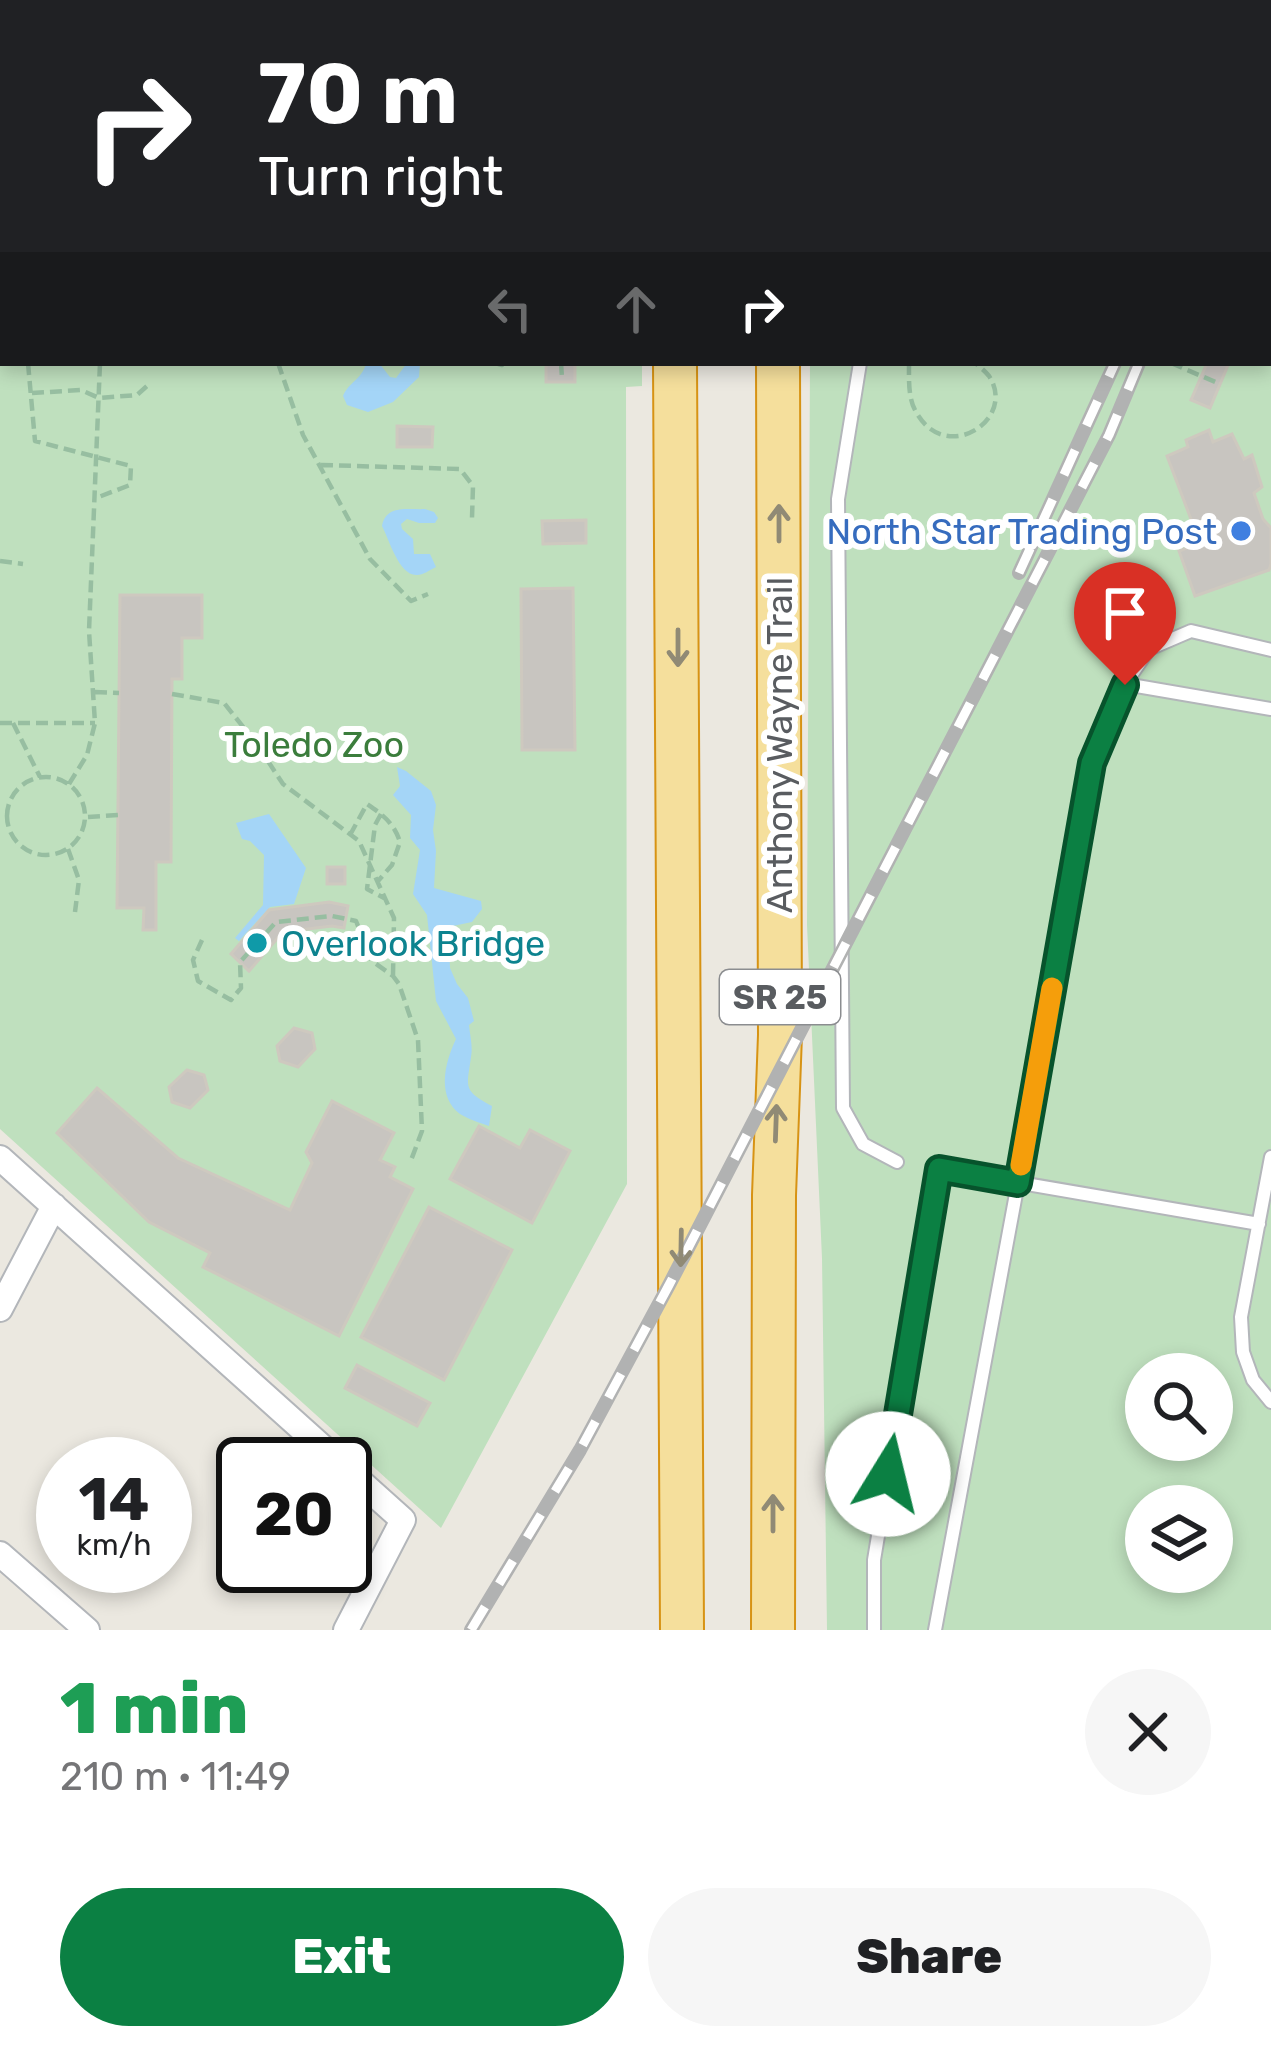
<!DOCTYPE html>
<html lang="en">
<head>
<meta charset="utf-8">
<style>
  :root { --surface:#fff; --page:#f6f6f6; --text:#202124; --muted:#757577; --accent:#0b8043 }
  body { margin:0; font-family:Rubik,sans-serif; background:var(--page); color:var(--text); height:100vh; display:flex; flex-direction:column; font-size:45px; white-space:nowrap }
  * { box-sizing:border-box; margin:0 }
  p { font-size:39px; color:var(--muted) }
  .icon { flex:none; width:66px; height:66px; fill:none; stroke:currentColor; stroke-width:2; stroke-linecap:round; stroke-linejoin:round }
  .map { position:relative; height:1630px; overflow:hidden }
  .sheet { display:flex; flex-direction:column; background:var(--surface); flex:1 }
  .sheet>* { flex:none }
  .hud { position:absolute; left:0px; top:0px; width:1272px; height:366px; box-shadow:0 6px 18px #0003; background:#202124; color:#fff; overflow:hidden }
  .tools { position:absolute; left:1125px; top:1353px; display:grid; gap:24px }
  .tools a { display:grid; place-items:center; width:108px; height:108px; border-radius:50%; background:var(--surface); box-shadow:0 6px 18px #0003; font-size:60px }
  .speed { position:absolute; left:36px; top:1437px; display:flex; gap:24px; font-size:60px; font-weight:700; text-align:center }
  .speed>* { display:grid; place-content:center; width:156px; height:156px; border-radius:50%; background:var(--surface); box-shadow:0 6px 18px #0003; line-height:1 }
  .speed small { font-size:30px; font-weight:400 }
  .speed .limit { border:6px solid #111; border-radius:18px; background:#fff; color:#111 }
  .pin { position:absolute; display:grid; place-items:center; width:102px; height:102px; color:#fff; margin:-123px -51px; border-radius:50% 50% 50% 0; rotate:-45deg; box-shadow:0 0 12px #0007 }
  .pin .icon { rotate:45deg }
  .me { position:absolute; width:132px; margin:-66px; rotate:9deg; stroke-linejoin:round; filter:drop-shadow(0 0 9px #0008) }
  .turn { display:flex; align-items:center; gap:42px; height:252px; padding:0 60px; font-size:54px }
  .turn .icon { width:156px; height:156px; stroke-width:2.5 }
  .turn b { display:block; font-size:84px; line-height:102px }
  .lanes { display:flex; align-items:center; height:114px; padding:0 60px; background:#0003; justify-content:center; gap:60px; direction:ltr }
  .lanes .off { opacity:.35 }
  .round { display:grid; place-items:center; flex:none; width:126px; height:126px; border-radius:63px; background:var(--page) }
  .summary { display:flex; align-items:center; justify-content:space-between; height:204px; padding:0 60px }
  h1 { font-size:72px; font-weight:800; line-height:90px; color:#1e9e55 }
  .primary-button { display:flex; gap:24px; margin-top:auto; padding:24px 60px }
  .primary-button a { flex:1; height:138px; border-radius:72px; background:var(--accent); color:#fff; font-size:48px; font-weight:800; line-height:138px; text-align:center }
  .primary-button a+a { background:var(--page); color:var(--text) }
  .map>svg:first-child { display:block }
</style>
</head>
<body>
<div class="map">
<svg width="1271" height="1630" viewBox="0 0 1271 1630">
  <rect width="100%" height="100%" fill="#ebe8e0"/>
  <path fill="#bfe0be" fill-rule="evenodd" d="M0 0H407L411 3H3V363H642V386L626 387 627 1184 441 1528 0 1129Z
    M811 0H1240L1239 3H811Z
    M1271 150V1630H827L822 1258 807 925 810 363H1269ZM1146 1374H1212V1440H1146ZM1146 1506H1212V1572H1146Z"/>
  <path fill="#a4d5f7" d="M379 363 390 377 396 378 407 363H420L419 377 393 402 368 412 347 405 343 396C349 382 361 380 366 364Z
    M425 509 434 512 438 518 435 523H419L407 519 401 524 402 529 413 539 414 554H430L436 567C430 570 423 575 417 575 399 576 389 539 382 526 386 504 408 510 425 509Z
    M397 767 406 771 431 791 436 805 433 830 436 851 434 888 481 901 482 909 472 922 448 927 450 968 457 984 468 998 474 1021 469 1025C470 1036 473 1046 471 1057 467 1087 462 1090 492 1106L489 1126C480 1123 468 1119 460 1114 436 1096 445 1062 456 1039L436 1001 427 915 413 894 420 850 410 838 411 815 393 795 400 786Z
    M269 814 306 868 294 904 270 907 239 941 235 938 263 905 264 855 250 841 242 839 236 823Z"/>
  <path fill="#c8c5c0" stroke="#cec9bf" stroke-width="3" d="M0 0H29V3H3V19H0Z
    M212 0H338V3H212Z
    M0 216 3 217V311L0 312Z
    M546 363H575V382H546Z
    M1207 363H1229L1210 408 1191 400Z
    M397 426 433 427 432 447H397Z
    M1209 430 1213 442 1232 434 1244 459 1252 455 1262 487 1254 493 1263 519 1271 528V564L1269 570 1195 596 1179 551 1200 543 1167 456 1188 447 1186 440Z
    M586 520V543L543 544 542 521Z
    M573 588 575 750H522L521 589Z
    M120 595H202V638H182V679H172L171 862H156V930H143L144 908H117Z
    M327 867H345V884H327Z
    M329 902 348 906 344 928 332 926 283 932 249 971 231 954 269 910Z
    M294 1028 312 1033 315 1049 298 1067 280 1061 277 1046Z
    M187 1070 204 1075 208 1090 190 1108 172 1102 169 1087Z
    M97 1088 178 1158 290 1210 312 1163 306 1152 332 1101 394 1133 380 1160 395 1167 390 1177 413 1189 339 1336 203 1267 210 1253 149 1222 57 1133Z
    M479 1126 520 1148 530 1130 570 1151 532 1223 450 1179Z
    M429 1207 512 1250 444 1380 361 1337Z
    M357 1365 430 1403 417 1426 345 1388Z"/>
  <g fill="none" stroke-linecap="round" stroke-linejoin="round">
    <g stroke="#b3b6ba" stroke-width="16">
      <path id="service" d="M856 0V3
        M860 363 838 499 843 1108 863 1144 897 1162
        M1125 684 1149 649 1191 631 1271 650
        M1271 1157 1241 1317 1243 1352 1253 1380 1271 1402
        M874 1630V1560L939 1169 1259 1224
        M935 1630 1018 1183 1092 763 1125 684 1271 709"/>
    </g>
    <g stroke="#b3b6ba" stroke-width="28">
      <path id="minor" d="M436 0 439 3
        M0 1158 341 1464
        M0 1309 54 1206
        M345 1468 403 1520 346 1630
        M0 1554 87 1630"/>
    </g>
    <g stroke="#d79314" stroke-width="46">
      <path id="trunk" d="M673 0V3
        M778 0V3
        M675 363 682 1630
        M773 1630 774 1195 780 1035 778 363"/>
    </g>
    <path stroke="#97bea1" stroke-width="4.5" stroke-dasharray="12 6" stroke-linecap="butt" d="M99 3V0
      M139 3 140 0
      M607 3 608 0
      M947 3V0
      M1000 3 1001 0
      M0 38H3
      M0 134H3
      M2 187 3 147
      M0 339H3
      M28 363 35 441 131 466 130 485 96 498
      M278 363 303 435 370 559 411 601 428 594
      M495 363 502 365 503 363
      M561 363 562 378
      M909 363C909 378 908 397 915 410 944 467 1018 420 989 376 985 371 980 367 975 363
      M1171 363 1220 384
      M32 393 81 390 99 398 137 395 147 386
      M321 465 460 469 473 486 472 518
      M0 561 23 564
      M95 692 119 693
      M172 694 224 703 256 743 283 784 359 841 394 918 393 976
      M0 723H95
      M13 723 40 777
      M7 816a39 39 0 1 1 78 0a39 39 0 1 1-78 0Z
      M69 784 87 755 95 723 89 631 100 363
      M381 814 375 825 367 889 384 898
      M88 817 118 815
      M350 835 367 804C383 815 394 823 400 842L392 865 378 881
      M68 849 79 880 75 912
      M202 940 193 960 198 981 231 1000 241 988 240 962 276 922 332 916 356 921 372 961 393 976 399 984 418 1040 422 1131 410 1163"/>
    <use href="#service" stroke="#fff" stroke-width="12"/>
    <use href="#minor" stroke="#fff" stroke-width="24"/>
    <use href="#trunk" stroke="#f5df9c" stroke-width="42"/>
    <g stroke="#b1b2b2" stroke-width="14">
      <path id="rail" d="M1269 3 1270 0
        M1269 61 1271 56
        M1019 573 1115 363
        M471 1630 580 1450 669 1285 1109 435 1139 363"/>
    </g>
    <use href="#rail" stroke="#fff" stroke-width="9" stroke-dasharray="27" stroke-linecap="butt"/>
  </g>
  <defs><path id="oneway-shaft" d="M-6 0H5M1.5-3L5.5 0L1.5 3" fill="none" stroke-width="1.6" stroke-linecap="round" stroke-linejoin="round" transform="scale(3)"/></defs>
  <g stroke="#908a75">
    <use href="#oneway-shaft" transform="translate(779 523) rotate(-90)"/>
    <use href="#oneway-shaft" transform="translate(678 648) rotate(90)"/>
    <use href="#oneway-shaft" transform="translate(776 1123) rotate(-88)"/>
    <use href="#oneway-shaft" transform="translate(681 1248) rotate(91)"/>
    <use href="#oneway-shaft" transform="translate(773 1513) rotate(-90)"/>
  </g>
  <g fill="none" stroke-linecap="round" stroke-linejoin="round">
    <g stroke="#07532c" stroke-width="30">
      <path id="route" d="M888 1474 939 1169 1018 1183 1092 763 1125 685"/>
    </g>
    <use href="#route" stroke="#0b8043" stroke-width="21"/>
    <path stroke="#f59e0b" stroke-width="21" d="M1021 1165 1052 988"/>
  </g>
  <circle fill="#3f7fe0" stroke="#fff" stroke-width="4.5" cx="1241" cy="531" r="12"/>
  <circle fill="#0f9aa8" stroke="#fff" stroke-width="4.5" cx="257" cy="943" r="12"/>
  <g text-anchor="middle" stroke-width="12" stroke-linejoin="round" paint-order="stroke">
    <rect fill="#fff" stroke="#8b8d90" stroke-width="3" x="720" y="970" width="120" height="54" rx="9"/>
    <g font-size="33" font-weight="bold" fill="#595c60">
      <text x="780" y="1009">SR 25</text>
    </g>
    <g font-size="36" fill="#366cbe" stroke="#fff" text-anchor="end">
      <text x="1217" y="544">North Star Trading Post</text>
    </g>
    <g font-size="36" fill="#3b7d3c" stroke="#fff">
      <text x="314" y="757">Toledo Zoo</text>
    </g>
    <g font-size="36" fill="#595c60" stroke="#fff">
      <text transform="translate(779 745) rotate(-90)" y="13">Anthony Wayne Trail</text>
    </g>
    <g font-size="36" fill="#0d838f" stroke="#fff" text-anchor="start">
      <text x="281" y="956">Overlook Bridge</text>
    </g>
  </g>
</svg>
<div class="tools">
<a><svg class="icon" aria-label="search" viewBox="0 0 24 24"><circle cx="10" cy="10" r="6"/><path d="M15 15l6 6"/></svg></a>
<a><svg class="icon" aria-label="layers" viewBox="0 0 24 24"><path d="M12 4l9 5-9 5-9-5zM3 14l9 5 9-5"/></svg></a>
</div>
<div class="speed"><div>14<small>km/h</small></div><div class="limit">20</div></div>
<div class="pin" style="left:1125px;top:685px;background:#d93025"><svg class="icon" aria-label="arrive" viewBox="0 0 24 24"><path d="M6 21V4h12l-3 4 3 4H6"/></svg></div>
<svg class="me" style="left:888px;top:1474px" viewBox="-20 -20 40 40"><circle r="19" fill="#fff"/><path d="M0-13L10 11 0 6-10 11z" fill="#0b8043"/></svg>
<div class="hud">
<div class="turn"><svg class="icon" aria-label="right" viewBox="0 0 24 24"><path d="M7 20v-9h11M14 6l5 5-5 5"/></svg><div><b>70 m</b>Turn right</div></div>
<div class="lanes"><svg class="icon off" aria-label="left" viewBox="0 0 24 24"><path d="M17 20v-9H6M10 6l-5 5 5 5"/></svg><svg class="icon off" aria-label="ahead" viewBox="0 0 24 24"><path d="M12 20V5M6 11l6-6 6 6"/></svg><svg class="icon" aria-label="right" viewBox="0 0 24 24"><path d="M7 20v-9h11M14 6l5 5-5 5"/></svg></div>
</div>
</div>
<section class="sheet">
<div class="summary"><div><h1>1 min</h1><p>210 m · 11:49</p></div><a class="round"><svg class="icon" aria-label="close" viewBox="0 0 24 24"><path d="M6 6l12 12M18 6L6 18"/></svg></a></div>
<div class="primary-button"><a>Exit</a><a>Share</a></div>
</section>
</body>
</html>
